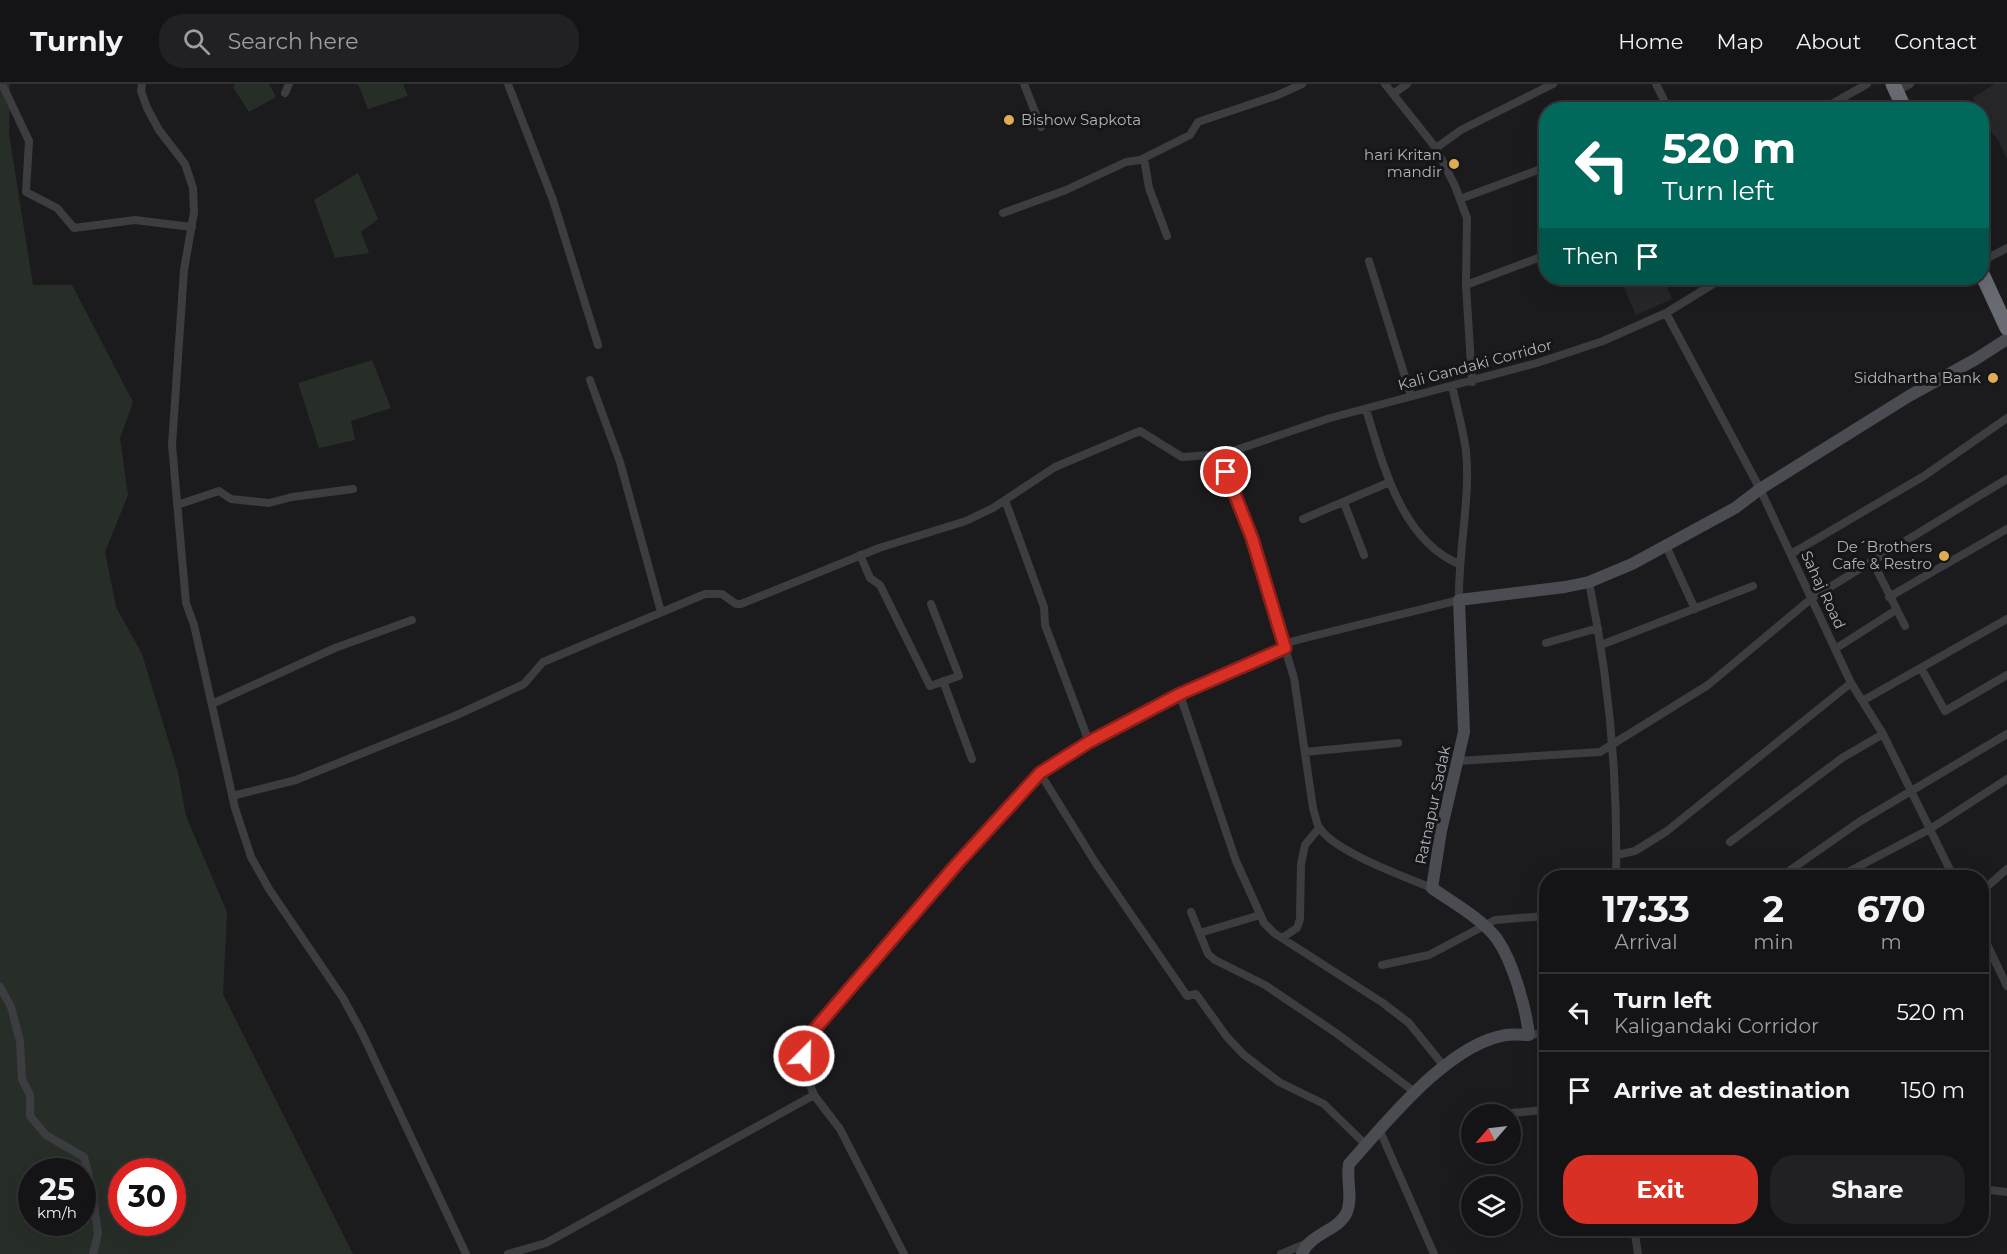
<!DOCTYPE html>
<html lang="en">
<head>
<meta charset="utf-8">
<style>
  :root { --surface:#141416; --page:#212123; --text:#f1f3f6; --muted:#9d9ea1; --line:#333335; --accent:#d93025 }
  body { margin:0; font-family:Montserrat,sans-serif; background:var(--page); color:var(--text); height:100vh; display:flex; flex-direction:column; font-size:22px; white-space:nowrap }
  * { box-sizing:border-box; margin:0 }
  p { font-size:20px; color:var(--muted) }
  .icon { flex:none; width:33px; height:33px; fill:none; stroke:currentColor; stroke-width:2; stroke-linecap:round; stroke-linejoin:round }
  .map { position:relative; flex:1; overflow:hidden }
  .panel { position:absolute; left:1539px; top:786px; width:450px; height:366px; display:flex; flex-direction:column; background:var(--surface); border-radius:24px; box-shadow:0 6px 24px #0002,0 0 0 2px var(--line) }
  .panel>* { flex:none }
  .guide { position:absolute; left:1539px; top:18px; width:450px; height:183px; border-radius:24px; box-shadow:0 6px 24px #0002,0 0 0 2px var(--line); background:#00695c; color:#fff; overflow:hidden }
  .needle { width:39px; rotate:242deg }
  .buttons { position:absolute; left:1461px; top:1020px; display:grid; gap:12px }
  .buttons a { display:grid; place-items:center; width:60px; height:60px; border-radius:50%; background:var(--surface); box-shadow:0 6px 24px #0002,0 0 0 2px var(--line); font-size:30px }
  .speed { position:absolute; left:18px; top:1074px; display:flex; gap:12px; font-size:30px; font-weight:700; text-align:center }
  .speed>* { display:grid; place-content:center; width:78px; height:78px; border-radius:50%; background:var(--surface); box-shadow:0 6px 24px #0002,0 0 0 2px var(--line); line-height:1 }
  .speed small { font-size:15px; font-weight:400 }
  .speed .limit { border:9px solid #d22; background:#fff; color:#111 }
  .pin { position:absolute; display:grid; place-items:center; width:51px; height:51px; color:#fff; margin:-26px; border:3px solid #fff; border-radius:50%; box-shadow:0 2px 6px #0007 }
  .me { position:absolute; width:66px; margin:-33px; rotate:23deg; stroke-linejoin:round; filter:drop-shadow(0 0 4px #0008) }
  .turn { display:flex; align-items:center; gap:21px; height:126px; padding:0 24px; font-size:27px }
  .turn .icon { width:78px; height:78px; stroke-width:2.5 }
  .turn b { display:block; font-size:42px; line-height:51px }
  .then { display:flex; align-items:center; height:57px; padding:0 24px; background:#0003; gap:12px; font-size:22px }
  .eta { display:flex; justify-content:space-evenly; align-items:center; height:102px; text-align:center }
  .eta b { font-size:36px; font-weight:700; line-height:42px }
  .action { display:flex; gap:12px; margin-top:auto; padding:12px 24px }
  .action a { flex:1; height:69px; border-radius:24px; background:var(--accent); color:#fff; font-size:24px; font-weight:700; line-height:69px; text-align:center }
  .action a+a { background:var(--page); color:var(--text) }
  ul { padding:0; list-style:none }
  li { display:flex; align-items:center; gap:18px; height:78px; padding:0 24px; border-top:2px solid var(--line) }
  li div { flex:1 }
  li b { display:block; font-size:22px }
  li em { font-style:normal }
  header { display:flex; align-items:center; gap:36px; box-sizing:border-box; height:84px; padding:0 30px; background:var(--surface); border-bottom:2px solid var(--line) }
  header strong { font-size:28px }
  nav { display:flex; gap:33px; margin-inline-start:auto; font-size:21px }
  .search { width:420px; height:54px; background:var(--page); display:flex; align-items:center; gap:15px; box-sizing:border-box; padding:0 21px; border-radius:24px; color:var(--muted); font-size:22px }
  .map>svg:first-child { display:block }
</style>
</head>
<body>
<header>
<strong>Turnly</strong>
<div class="search"><svg class="icon" aria-label="search" viewBox="0 0 24 24"><circle cx="10" cy="10" r="6"/><path d="M15 15l6 6"/></svg>Search here</div>
<nav><a>Home</a><a>Map</a><a>About</a><a>Contact</a></nav>
</header>
<div class="map">
<svg width="2007" height="1170" viewBox="0 0 2007 1170">
  <rect width="100%" height="100%" fill="#1b1b1d"/>
  <path fill="#27272a" d="M1995 0H2007V75L1998 56 1982 38V26L1977 25 1973 13Z
    M1624 194H1663L1672 215 1636 231 1620 195Z"/>
  <path fill="#272e28" fill-rule="evenodd" d="M0 0H10L9 50 33 201H72L133 318 120 354 128 411 105 468 116 523 142 570 178 688 186 732 227 828 223 910 353 1170H0ZM32 1088H82V1138H32ZM122 1088H172V1138H122Z
    M236 0H269L276 13 249 28 233 3Z
    M358 0H403L408 12 368 25Z
    M358 89 378 135 361 148 369 169 335 174 314 116Z
    M372 276 391 324 351 337 355 356 319 364 298 299Z"/>
  <g fill="none" stroke-linecap="round" stroke-linejoin="round">
    <path stroke="#3c3d41" stroke-width="8" d="M2 0 29 57 26 108 57 124 74 144 135 136 192 143
      M142 0 141 7 147 24 159 46 185 80 193 104 194 128 184 186 172 361 186 519 194 541 235 724 251 773 269 805 343 914 362 949 466 1170
      M508 0 553 116 598 261
      M1024 0 1041 43
      M1385 0 1436 64 1455 102 1467 134 1466 201 1472 298
      M1656 0 1664 16 1662 26
      M1897 7 1910 0
      M285 9 289 0
      M1393 10 1407 0
      M1821 26 1867 0
      M1436 64 1461 46 1553 0
      M1144 74 1149 104 1167 152
      M1460 115 1546 83
      M1003 129 1066 106 1126 78 1140 76 1190 51 1198 38 1278 11 1302 0
      M1369 177 1411 312
      M1982 177 2007 164
      M1466 201 1546 171
      M1666 229 1760 405 1851 599 1883 650 1954 794
      M590 296 620 378 661 528
      M1366 325C1382 378 1401 456 1459 480
      M1005 416 1044 523 1045 541 1089 658
      M1344 419 1364 471
      M177 421 219 407 231 415 269 419 292 413 353 405
      M1303 435 1390 398
      M1666 462 1695 525
      M1791 470 1924 392 2007 334
      M860 471 870 494 880 501 930 602 959 592 931 520
      M1873 478 1905 542
      M1589 498C1609 595 1618 694 1616 794
      M1889 513 2007 445
      M1546 559 1598 544
      M1601 561 1753 502
      M1835 565 1896 526
      M1921 584 1945 627 2007 591
      M943 597 972 675
      M1180 611 1236 777 1264 839 1274 849 1383 919 1409 939 1443 981
      M1864 616 2007 535
      M212 620 335 564 412 536
      M1305 668 1398 659
      M1458 677 1600 668 1708 601 1812 514 2007 395
      M1040 689 1095 778 1187 912 1196 910 1227 953 1244 971 1279 998 1324 1020 1366 1061
      M232 712 296 696 457 631 524 600 543 578 705 510H722L736 520H741L879 464 966 437 993 424 1055 383 1140 347 1182 373 1224 370 1330 334 1537 279 1603 257 1666 229 1723 194
      M1730 758 1842 674 1883 650
      M1617 771 1635 767 1667 747 1851 599
      M1848 788 1930 745 2007 695
      M1779 794 1859 738 2007 650
      M1432 804C1405 793 1333 767 1319 743 1316 738 1315 730 1313 724L1294 594 1285 564 1290 558 1309 553 1459 516C1458 468 1471 412 1466 367 1463 345 1457 324 1452 302
      M1982 807 2007 785
      M1191 828 1208 870 1215 876 1265 901 1336 949 1416 1009
      M1200 849 1260 831
      M1982 850 2007 902
      M1282 854 1297 844 1300 835 1301 780 1305 761 1319 744
      M1382 881 1429 871 1495 836 1546 832
      M0 903 11 923 20 957 22 995 30 1011V1032L46 1051 84 1073 92 1105 98 1150 93 1170
      M1529 951 1546 949
      M1498 1030 1546 1026
      M1470 1033H1472
      M1380 1047 1434 1170
      M1982 1105 2007 1108
      M1634 1144 1638 1170
      M508 1170 546 1159 814 1011
      M904 1170 840 1045 814 1011 805 988 804 972 808 956 956 781 1040 689 1089 658 1180 611 1285 564 1252 454 1226 388 1224 370
      M1281 1170 1305 1160"/>
    <path stroke="#4a4c51" stroke-width="12" d="M1302 1170C1310 1149 1339 1147 1347 1128 1353 1113 1346 1096 1349 1080 1386 1039 1448 960 1506 951 1513 950 1522 951 1529 951 1526 924 1513 878 1497 855 1481 834 1453 819 1432 804L1441 747 1464 648 1459 516 1565 503 1589 498 1632 480 1735 424 1760 405 1909 312 1976 275 2007 255"/>
    <path stroke="#696b72" stroke-width="15" d="M1893 0 1905 26
      M1982 190 2007 244"/>
  </g>
  <g fill="none" stroke-linecap="round" stroke-linejoin="round">
    <g stroke="#8d1f18" stroke-width="15">
      <path id="route" d="M804 972 815 945 956 781 1040 689 1089 658 1180 610 1285 564 1252 454 1226 388"/>
    </g>
    <use href="#route" stroke="#d93025" stroke-width="10"/>
  </g>
  <g fill="#dfad51" stroke="#161618" stroke-width="2">
    <circle cx="1009" cy="36" r="6"/>
    <circle cx="1454" cy="80" r="6"/>
    <circle cx="1993" cy="294" r="6"/>
    <circle cx="1944" cy="472" r="6"/>
  </g>
  <g text-anchor="middle" stroke-width="6" stroke-linejoin="round" paint-order="stroke">
    <g font-size="15" fill="#afb3bb" stroke="#161618" text-anchor="end">
      <text x="1021" y="41" text-anchor="start">Bishow Sapkota</text>
      <text x="1442" y="76">hari Kritan<tspan x="1442" dy="17">mandir</tspan></text>
      <text x="1981" y="299">Siddhartha Bank</text>
      <text x="1932" y="468">De´Brothers<tspan x="1932" dy="17">Cafe &amp; Restro</tspan></text>
    </g>
    <g font-size="15" fill="#afb3bb" stroke="#161618">
      <text transform="translate(1475 281) rotate(-15)" y="5">Kali Gandaki Corridor</text>
      <text transform="translate(1823 506) rotate(65)" y="5">Sahaj Road</text>
      <text transform="translate(1433 721) rotate(-78)" y="5">Ratnapur Sadak</text>
    </g>
  </g>
</svg>
<div class="buttons">
<a><svg class="needle" viewBox="-14 -14 28 28"><path d="M0-13l5 13h-10z" fill="#e53935"/><path d="M0 13l5-13h-10z" fill="#9d9ea1"/></svg></a>
<a><svg class="icon" aria-label="layers" viewBox="0 0 24 24"><path d="M12 4l9 5-9 5-9-5zM3 14l9 5 9-5"/></svg></a>
</div>
<div class="speed"><div>25<small>km/h</small></div><div class="limit">30</div></div>
<div class="pin" style="left:1226px;top:388px;background:#d93025"><svg class="icon" aria-label="arrive" viewBox="0 0 24 24"><path d="M6 21V4h12l-3 4 3 4H6"/></svg></div>
<svg class="me" style="left:804px;top:972px" viewBox="-20 -20 40 40"><circle r="17" fill="#d93025" stroke="#fff" stroke-width="3"/><path d="M0-11L8 9 0 5-8 9z" fill="#fff"/></svg>
<div class="guide">
<div class="turn"><svg class="icon" aria-label="left" viewBox="0 0 24 24"><path d="M17 20v-9H6M10 6l-5 5 5 5"/></svg><div><b>520 m</b>Turn left</div></div>
<div class="then">Then<svg class="icon" aria-label="arrive" viewBox="0 0 24 24"><path d="M6 21V4h12l-3 4 3 4H6"/></svg></div>
</div>
<section class="panel">
<div class="eta">
<div><b>17:33</b><p>Arrival</p></div>
<div><b>2</b><p>min</p></div>
<div><b>670</b><p>m</p></div>
</div>
<ul>
<li><svg class="icon" aria-label="left" viewBox="0 0 24 24"><path d="M17 20v-9H6M10 6l-5 5 5 5"/></svg><div><b>Turn left</b><p>Kaligandaki Corridor</p></div><em>520 m</em></li>
<li><svg class="icon" aria-label="arrive" viewBox="0 0 24 24"><path d="M6 21V4h12l-3 4 3 4H6"/></svg><div><b>Arrive at destination</b></div><em>150 m</em></li>
</ul>
<div class="action"><a>Exit</a><a>Share</a></div>
</section>
</div>
</body>
</html>
